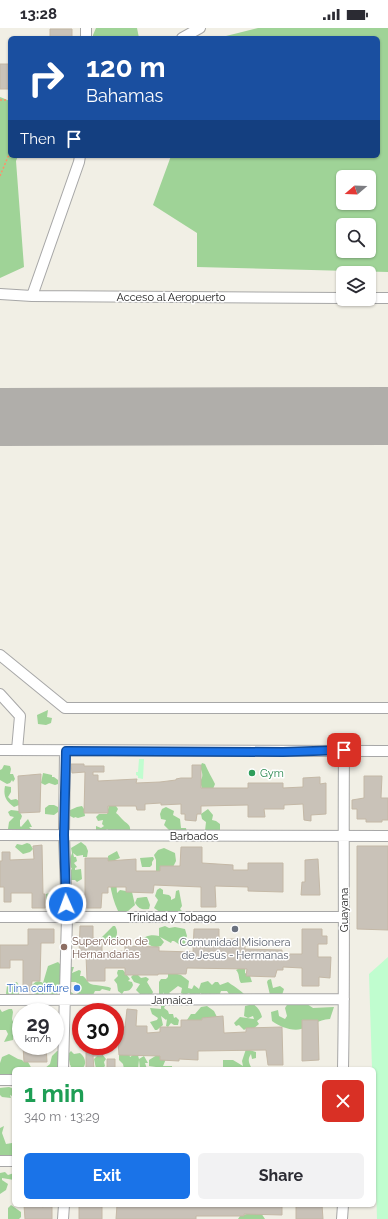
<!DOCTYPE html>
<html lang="en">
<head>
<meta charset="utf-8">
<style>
  :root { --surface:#fff; --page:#f2f2f3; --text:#2b2b33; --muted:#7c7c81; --accent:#1a73e8 }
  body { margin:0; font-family:Raleway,sans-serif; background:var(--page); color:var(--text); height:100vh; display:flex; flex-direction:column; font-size:15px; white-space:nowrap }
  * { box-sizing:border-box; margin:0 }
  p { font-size:13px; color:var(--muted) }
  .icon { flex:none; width:22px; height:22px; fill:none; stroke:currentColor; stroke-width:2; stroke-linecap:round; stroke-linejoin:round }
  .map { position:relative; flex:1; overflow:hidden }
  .panel { position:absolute; left:12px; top:1039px; width:364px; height:140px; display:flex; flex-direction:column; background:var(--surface); border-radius:6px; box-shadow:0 1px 3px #0004 }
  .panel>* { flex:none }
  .guide { position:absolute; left:8px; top:8px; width:372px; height:122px; border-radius:6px; box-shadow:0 1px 3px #0004; background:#1a4fa0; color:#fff; overflow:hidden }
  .needle { width:26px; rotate:251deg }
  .fabs { position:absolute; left:336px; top:142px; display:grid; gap:8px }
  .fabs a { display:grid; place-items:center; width:40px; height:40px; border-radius:6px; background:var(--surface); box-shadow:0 1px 3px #0004; font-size:20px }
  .speed { position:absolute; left:12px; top:975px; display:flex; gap:8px; font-size:20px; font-weight:700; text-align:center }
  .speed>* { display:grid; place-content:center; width:52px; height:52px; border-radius:50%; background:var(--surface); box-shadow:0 1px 3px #0004; line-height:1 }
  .speed small { font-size:10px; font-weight:400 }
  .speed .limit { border:6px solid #d22; background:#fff; color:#111 }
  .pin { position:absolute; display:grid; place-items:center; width:34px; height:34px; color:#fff; margin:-17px; border-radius:8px; box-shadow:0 2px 6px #0006 }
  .me { position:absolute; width:44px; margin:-22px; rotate:358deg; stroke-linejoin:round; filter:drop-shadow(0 0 3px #0008) }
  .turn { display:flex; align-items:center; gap:14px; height:84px; padding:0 12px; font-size:18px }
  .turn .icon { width:52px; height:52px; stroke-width:2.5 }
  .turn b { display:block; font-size:28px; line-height:34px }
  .then { display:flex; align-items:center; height:38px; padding:0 12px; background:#0003; gap:8px; font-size:15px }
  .round { display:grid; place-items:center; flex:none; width:42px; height:42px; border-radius:6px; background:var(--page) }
  .summary { display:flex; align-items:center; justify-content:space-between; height:68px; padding:0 12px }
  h1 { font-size:24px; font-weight:700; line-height:30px; color:#1e9e55 }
  .button { display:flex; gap:8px; margin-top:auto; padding:8px 12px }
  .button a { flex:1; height:46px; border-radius:6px; background:var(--accent); color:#fff; font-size:16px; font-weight:700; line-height:46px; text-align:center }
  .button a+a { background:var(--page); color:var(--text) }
  .status { display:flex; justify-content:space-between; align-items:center; height:28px; padding:0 20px; background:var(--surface); direction:ltr }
  .status svg { height:11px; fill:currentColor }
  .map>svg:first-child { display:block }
</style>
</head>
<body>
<div class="status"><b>13:28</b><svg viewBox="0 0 49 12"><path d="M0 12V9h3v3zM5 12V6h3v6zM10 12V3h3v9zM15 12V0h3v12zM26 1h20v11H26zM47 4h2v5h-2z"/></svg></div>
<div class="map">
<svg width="388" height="1191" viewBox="0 0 388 1191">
  <rect width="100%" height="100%" fill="#f1efe5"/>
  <path fill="#9fd397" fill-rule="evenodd" d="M96 0H137L139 10H93V7Z
    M258 0H388V244L197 239V205L153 177 171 128H378V10H218ZM343 149H369V175H343ZM343 197H369V223H343Z
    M0 69 10 73V128H18L16 133 24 239 0 250Z
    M48 682 47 689 52 690 51 695 46 697 38 696 37 687Z
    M202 735 205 736C208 743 212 750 215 756L213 761H202L200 753C204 748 202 744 200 739Z
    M4 737 10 738 11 741 10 746H13L15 751 13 754 12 752 10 755 7 756 0 752V742L2 741Z
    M43 745 52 747V749H54L58 752V756L55 757 49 755 45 757 41 755Z
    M5 758 11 759V764L8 769 11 772 16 771 19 773V777L14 779C6 773 3 768 5 758Z
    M49 777H54L58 779V784L54 787 45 786V780Z
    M109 777 116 778 118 781 116 785C119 787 120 789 123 792 128 797 131 796 130 805L110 803 107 801 106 802V803H96V798L101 800 104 798 102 796 103 792 98 793 96 789 99 786H107Z
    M82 778 84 781 85 788 78 790 75 789 74 790 70 788 68 783 77 779Z
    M166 779 174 783 173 787 180 791 181 800H186L187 806 179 807 175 802H169L164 797 166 792 161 791 160 786 162 781Z
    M208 781 213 787 212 792 216 793 220 796V802L216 804 205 803 206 794 202 791 201 786Z
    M11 782 19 783 22 788 21 791 20 792V798L21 799 28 791 32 799H29L34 804 13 807 8 801 9 794 14 789 10 788 8 784Z
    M81 814 86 818 88 823 87 829H83V827L77 828 73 825 74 829H76L77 833 74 835 77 839 75 840V842L81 841 82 851 77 854 75 852H70L69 847 72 840 69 839 70 831 72 825 71 820Z
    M27 815 30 816 33 821 30 824 23 826 15 819 17 816 22 817Z
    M164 820 175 825 176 833 172 841 164 842 160 840V844H156V832L154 827 158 822Z
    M117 823 120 830 115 832 117 865 120 862 132 864 135 877 128 883H118C110 866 108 846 108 828Z
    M153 829 154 831 152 834V837L150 839H142L140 830Z
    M160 860 163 862V866L169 867 171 869V872L175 870 176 863 179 862 182 878 180 881 183 884 181 886H171L170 884 163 886 154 880 158 872 155 868 157 862Z
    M56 863 59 864V868L62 870 61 874 59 876 55 875 52 876 55 879 54 882C46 879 46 874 46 866Z
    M145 869H147L150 877 149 881C142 882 139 881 135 875L137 870Z
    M113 898H115C118 903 117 905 116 911L120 910 122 913 120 916 116 913 107 916 104 911 101 910Z
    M165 898 169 900 175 899 185 901 187 908 186 911 195 915 198 920 186 918 182 915 180 917 174 913H172L171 915 160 909 164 914 161 918C155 920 152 919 147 915L144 918 139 919V915C143 908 151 906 159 908V900Z
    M58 934 61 937 62 964 39 972 34 965 32 957C36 953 38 952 43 955L48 938Z
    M245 937V945L250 948 252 954 241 955C238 951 240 946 236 942Z
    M69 939H74L72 945 79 942 81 943 80 948H83C86 950 87 953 89 955 93 958 105 957 111 960L110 963 102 961 100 963H95L93 967 86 969 66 967 71 964 75 967 81 963V960L76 954H71L65 945Z
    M118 942H123L130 951 128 953 132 954 133 957C131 962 129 963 124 963L122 966 118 963 117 956 114 952 118 948 117 945Z
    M174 945 181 947 189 953 188 960 192 961 194 957 199 961 201 955 208 953 212 957 215 954H218L220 957 228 954C236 960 243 963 249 972H229V966L227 963H221L219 968 203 967 200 965V968L194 970 189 965 185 967 181 965 182 960 178 958 169 965 173 967 165 969 163 964V968L159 969V954L161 951H166L168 949V946Z
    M133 947H138L141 950 146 949 149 951 147 954 153 964 151 969 140 966 136 962 140 956 134 954 131 949Z
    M271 951 273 960 280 958 284 961 282 967H270L267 954 268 952Z
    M17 954 19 958V966L13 968 6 966 7 958 10 956Z
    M290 972H301L313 980 334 979 330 991C317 992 313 998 301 1001 293 1004 278 998 272 993L271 984 278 982 279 988 285 991 287 988 285 980Z
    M253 976C258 979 261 984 262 989L257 993 259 996 253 1001 247 1000 244 1002 239 997 236 998 234 995 240 989 254 991 253 988 248 990 244 988 245 978Z
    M96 978 99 980 106 978H110L113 984 111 983 92 984 93 979Z
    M161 978H165L164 980 168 983 169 986H173L174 990 176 989 179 992 178 997H174L171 995 168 999 166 998 167 991 166 992 161 988 163 997 157 1002H155L150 994 157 992 158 990 152 986 150 980 161 981Z
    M207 978 214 983 217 989 185 995 191 986H195L201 979Z
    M0 981 2 984 9 981H12L13 984 12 991C14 998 20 1003 13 1009V1012L4 1014 8 1006 6 1002H0Z
    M246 1021 256 1024V1030L252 1031 251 1026C247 1032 249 1035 252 1041H223V1032H233L243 1038 242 1033Z
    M57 1023H59L62 1038 58 1041H44L50 1036 52 1028Z
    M71 1023 74 1026 80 1025C85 1029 87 1035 83 1040L70 1041 71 1038 70 1037 68 1026Z
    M137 1024 139 1031 144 1028 148 1035H145L147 1041H140L139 1032 138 1041H124L123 1036 119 1032V1027L129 1025 130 1029Z
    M9 1026 18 1031 22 1032 24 1034H28L32 1041H14V1051L9 1049V1047L7 1046 5 1050 0 1048V1035L2 1029Z
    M102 1026 106 1031 104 1034 105 1038 102 1041H96L94 1031 98 1027Z
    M157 1027 166 1031 163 1038H172V1041H155L156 1039 149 1038V1032Z
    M9 1059 14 1061V1069L10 1067 11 1070 2 1069 0 1067V1060Z
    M4 1098 2 1105 6 1116 12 1115H14V1132L3 1131 0 1128V1100Z
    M5 1144 8 1147 14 1145V1152L2 1150V1152L8 1156 6 1162 0 1166V1145Z
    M11 1177 21 1184V1189L19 1191H8V1180Z
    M250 1185H261L265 1191H238L240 1188Z"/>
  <path fill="#c0fdcf" d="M139 731H144L143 751 138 750V748L136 747V744H138Z
    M388 929V1191H377L374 1094V1041H372L369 946Z"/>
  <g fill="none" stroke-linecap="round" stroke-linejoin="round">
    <path stroke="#b0aeaa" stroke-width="23" d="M0 397 7 389"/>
    <path stroke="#b0aeaa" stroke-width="58" d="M0 389 388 388"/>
  </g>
  <path fill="#c9c2b8" stroke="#c4b8a6" d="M50 1H72V9H50Z
    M0 36H10V61H0Z
    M71 736H84V738H104V744H93V747H98V753L137 751 136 755 160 754 176 752V751L181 750H192V737H201V760H248V755H283V760L303 759V750L320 749V756L326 755V786L311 787V793L304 792 303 776 284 777V781H264L265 789H248V777L201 778V786H197L196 793 185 792V786H181V776L161 777V775L145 776V782H137L136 778H108V785H84L85 744 72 745Z
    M41 746 40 784 19 785 18 748Z
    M364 748H382L381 770H388V792H382V794H366V791H357V781H352V772L364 770Z
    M42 817 43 866H45V880H32V865H11V874H4V859H0V833H2V824H10V832L34 831 33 818Z
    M357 818H388V902L357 901Z
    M181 819H202V835L233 837V842H248V835H283V864L248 863V859L215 858 216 879H201V859L154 857 153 865 126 864V859H108V865H102L101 880H74V866L85 867V830H108V833L136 831V843H160V838H180Z
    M318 831 320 867H301L302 854H305V832Z
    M80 898H93V910L102 911V924L125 923V918L159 919V923L193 924 194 901H219V911H245V921L282 922V926H302V901H322V908H327V916H318V929H331L330 950 319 949V958H302V940L283 939V942H277L275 949 246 948 247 941 187 940 186 946H158V947H125V940H105V953H87L86 927H79Z
    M28 901H54V915H41L40 953H32L31 963H23V932H10V940H0V917H28Z
    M127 981 137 982 136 998H147V1005L160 1004V999H181V992H202V990L223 988 224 1005 246 1004V1000L282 999 283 1037H268L266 1022 198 1023V1032L179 1031V1033L160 1032V1028L119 1027 118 1014H115V999H125Z
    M302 992H318L319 1032 302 1033Z
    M23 1018H46L47 1034H24Z
    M86 1018H102V1028H93L94 1041H86Z
    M107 1031H115V1041H107Z
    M24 1177H42V1179L52 1177V1191H25Z
    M79 1177H102V1191H79Z
    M117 1177H282V1187L244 1186V1188H196V1191H116Z
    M296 1177H322L323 1191H296Z"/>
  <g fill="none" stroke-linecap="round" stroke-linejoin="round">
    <g stroke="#a7a7a7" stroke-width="12">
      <path id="minor" d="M86 0V10
        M182 10 200 0
        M0 266 32 268 343 270
        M32 268 79 134 80 128
        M369 270H388
        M0 627 65 680H388
        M0 666 20 688 17 722
        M0 722 388 723
        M0 807 388 808
        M0 889H343
        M0 972 344 971
        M63 1041 67 889 64 807 65 723
        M343 1041C345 935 343 829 344 723
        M0 1052H14
        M0 1133H14
        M63 1191 64 1177
        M342 1191 343 1177"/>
    </g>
    <path stroke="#ff8f68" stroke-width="1.5" stroke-dasharray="2 2" stroke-linecap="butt" d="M0 72H10
      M0 148 10 124"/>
    <use href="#minor" stroke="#fff" stroke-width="10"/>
  </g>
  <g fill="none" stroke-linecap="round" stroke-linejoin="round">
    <g stroke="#114b97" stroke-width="10">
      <path id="route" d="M66 876 64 807 66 723 283 724 344 722"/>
    </g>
    <use href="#route" stroke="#1a73e8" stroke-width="7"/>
  </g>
  <circle fill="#2e9e5b" stroke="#fff" stroke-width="1.5" cx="252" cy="745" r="4"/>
  <circle fill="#6b7280" stroke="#fff" stroke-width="1.5" cx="235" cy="901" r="4"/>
  <circle fill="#8d6e63" stroke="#fff" stroke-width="1.5" cx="64" cy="919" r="4"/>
  <circle fill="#3f7fe0" stroke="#fff" stroke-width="1.5" cx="77" cy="960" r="4"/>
  <g text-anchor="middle" stroke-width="3" stroke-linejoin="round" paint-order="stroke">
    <g font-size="11" fill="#202020" stroke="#fff">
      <text x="171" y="273">Acceso al Aeropuerto</text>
      <text x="194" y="812">Barbados</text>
      <text transform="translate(344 882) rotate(-90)" y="4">Guayana</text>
      <text x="172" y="893">Trinidad y Tobago</text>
      <text x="172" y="976">Jamaica</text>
    </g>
    <g font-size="11" fill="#27864d" stroke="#fff" text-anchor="start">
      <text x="260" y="749">Gym</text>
    </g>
    <g font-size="11" fill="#785e54" stroke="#fff" text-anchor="start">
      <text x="72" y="917">Supervicion de<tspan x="72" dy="13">Hernandarias</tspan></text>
    </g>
    <g font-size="11" fill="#5b616d" stroke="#fff">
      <text x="235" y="918">Comunidad Misionera<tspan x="235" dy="13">de Jesús - Hermanas</tspan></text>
    </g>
    <g font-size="11" fill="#366cbe" stroke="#fff" text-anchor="end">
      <text x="69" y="964">Tina coiffure</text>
    </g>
  </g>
</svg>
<div class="fabs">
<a><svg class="needle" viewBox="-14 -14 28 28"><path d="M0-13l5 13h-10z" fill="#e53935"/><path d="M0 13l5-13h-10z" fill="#7c7c81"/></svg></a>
<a><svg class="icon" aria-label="search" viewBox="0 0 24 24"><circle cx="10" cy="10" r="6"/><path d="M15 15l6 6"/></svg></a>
<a><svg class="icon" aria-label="layers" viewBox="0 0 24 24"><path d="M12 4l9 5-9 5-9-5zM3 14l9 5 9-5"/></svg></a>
</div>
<div class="speed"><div>29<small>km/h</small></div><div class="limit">30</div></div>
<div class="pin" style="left:344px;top:722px;background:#d93025"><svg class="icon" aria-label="arrive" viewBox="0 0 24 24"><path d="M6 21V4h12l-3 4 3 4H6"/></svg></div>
<svg class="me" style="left:66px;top:876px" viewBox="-20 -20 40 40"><circle r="17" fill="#1a73e8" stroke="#fff" stroke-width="3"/><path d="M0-11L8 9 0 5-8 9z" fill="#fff"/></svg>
<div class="guide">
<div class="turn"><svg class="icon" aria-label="right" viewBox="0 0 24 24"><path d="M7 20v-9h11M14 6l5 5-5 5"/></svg><div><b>120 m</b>Bahamas</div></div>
<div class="then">Then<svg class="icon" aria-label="arrive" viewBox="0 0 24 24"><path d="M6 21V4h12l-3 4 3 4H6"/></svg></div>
</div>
<section class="panel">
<div class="summary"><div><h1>1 min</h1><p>340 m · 13:29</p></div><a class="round" style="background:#d93025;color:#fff"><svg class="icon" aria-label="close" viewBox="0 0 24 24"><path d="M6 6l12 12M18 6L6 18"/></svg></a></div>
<div class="button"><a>Exit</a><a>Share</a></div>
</section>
</div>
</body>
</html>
